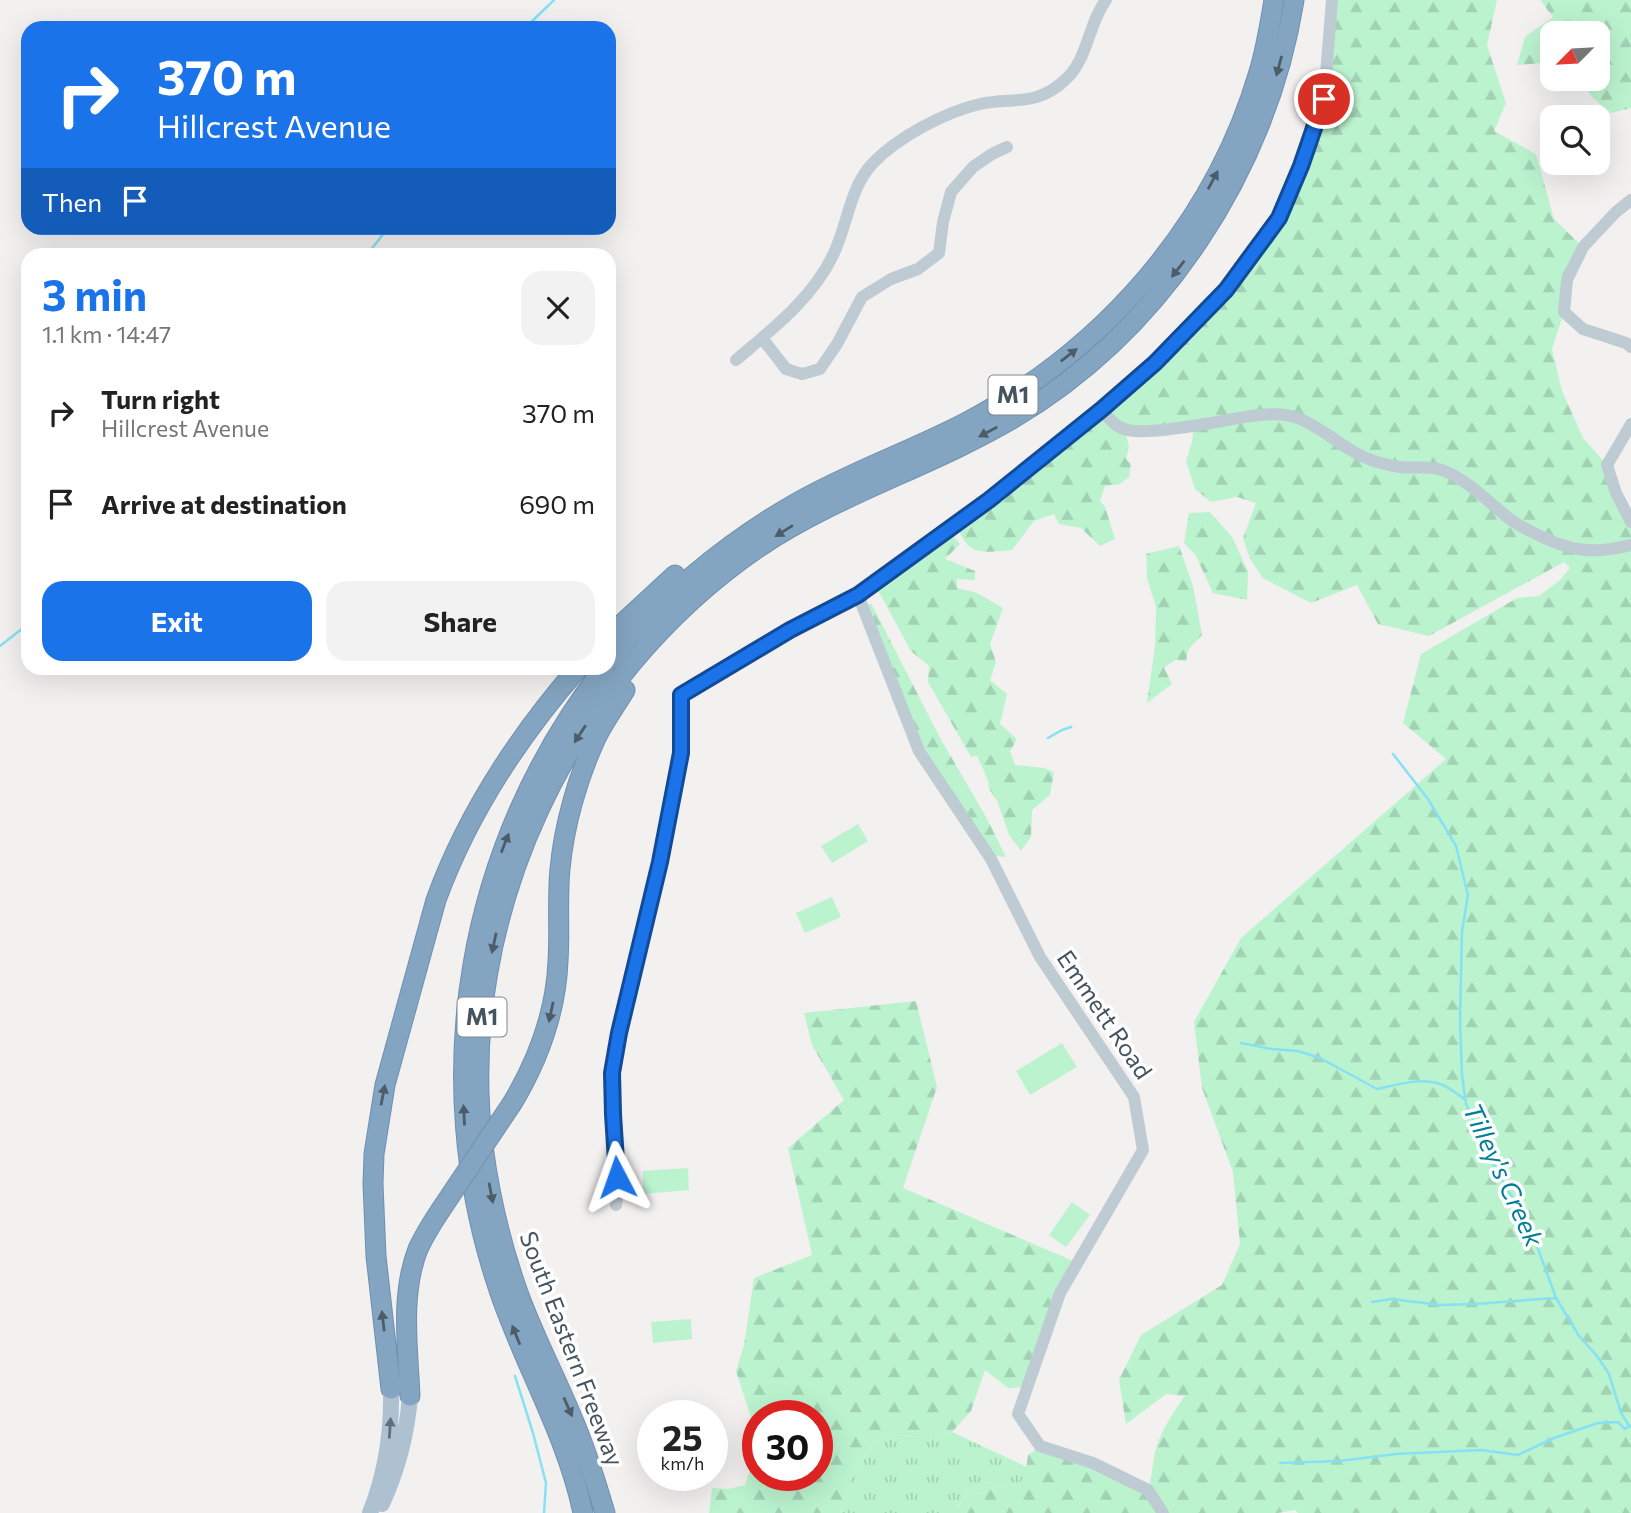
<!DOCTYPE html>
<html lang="en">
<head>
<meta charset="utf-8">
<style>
  :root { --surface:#fff; --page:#f2f2f2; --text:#222; --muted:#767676; --accent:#1a73e8 }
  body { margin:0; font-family:Commissioner,sans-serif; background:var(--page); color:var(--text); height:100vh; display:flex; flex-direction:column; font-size:26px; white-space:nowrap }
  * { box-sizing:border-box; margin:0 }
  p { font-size:23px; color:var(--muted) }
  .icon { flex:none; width:38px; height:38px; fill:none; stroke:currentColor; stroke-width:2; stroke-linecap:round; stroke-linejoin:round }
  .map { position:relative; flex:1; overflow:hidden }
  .sheet { position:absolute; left:21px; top:248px; width:595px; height:427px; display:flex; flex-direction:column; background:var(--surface); border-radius:21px; box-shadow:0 7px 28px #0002 }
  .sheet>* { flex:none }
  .top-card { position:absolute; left:21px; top:21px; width:595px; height:214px; border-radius:21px; box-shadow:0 7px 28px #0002; background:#1a73e8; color:#fff; overflow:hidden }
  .needle { width:46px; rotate:246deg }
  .fabs { position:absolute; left:1540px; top:21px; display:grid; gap:14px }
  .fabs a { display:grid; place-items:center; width:70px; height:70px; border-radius:14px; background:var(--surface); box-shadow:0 7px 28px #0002; font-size:35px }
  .speed { position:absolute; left:637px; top:1400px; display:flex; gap:14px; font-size:35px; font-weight:700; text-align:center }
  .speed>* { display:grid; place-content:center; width:91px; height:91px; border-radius:50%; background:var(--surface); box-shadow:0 7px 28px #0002; line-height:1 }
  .speed small { font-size:18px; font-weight:400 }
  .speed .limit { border:10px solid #d22; background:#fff; color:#111 }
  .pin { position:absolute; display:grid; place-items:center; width:60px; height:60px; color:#fff; margin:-30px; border:4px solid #fff; border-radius:50%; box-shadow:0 2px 7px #0007 }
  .me { position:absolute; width:77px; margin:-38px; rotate:356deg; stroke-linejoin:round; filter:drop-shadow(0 0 5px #0008) }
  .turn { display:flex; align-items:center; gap:24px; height:147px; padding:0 21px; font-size:32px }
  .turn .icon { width:91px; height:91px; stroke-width:2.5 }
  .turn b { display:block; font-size:49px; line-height:60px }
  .then { display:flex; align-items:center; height:66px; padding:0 21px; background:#0003; gap:14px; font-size:26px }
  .round { display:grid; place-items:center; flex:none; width:74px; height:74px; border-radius:21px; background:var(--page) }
  .headline { display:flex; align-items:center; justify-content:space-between; height:119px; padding:0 21px }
  h1 { font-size:42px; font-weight:700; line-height:52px; color:var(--accent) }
  .primary-button { display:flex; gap:14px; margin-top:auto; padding:14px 21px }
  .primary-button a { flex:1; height:80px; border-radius:21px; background:var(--accent); color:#fff; font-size:28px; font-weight:700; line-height:80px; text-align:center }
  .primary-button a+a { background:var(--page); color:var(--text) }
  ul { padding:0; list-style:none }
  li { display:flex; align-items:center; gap:21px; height:91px; padding:0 21px }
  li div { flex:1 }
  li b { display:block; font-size:26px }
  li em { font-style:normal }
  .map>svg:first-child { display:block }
</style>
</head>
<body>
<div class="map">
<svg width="1631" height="1513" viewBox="0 0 1631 1513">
  <defs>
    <pattern id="grass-tufts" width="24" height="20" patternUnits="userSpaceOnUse" patternTransform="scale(1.75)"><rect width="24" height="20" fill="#bbf3cf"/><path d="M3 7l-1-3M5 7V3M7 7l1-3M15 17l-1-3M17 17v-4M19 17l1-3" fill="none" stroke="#a2d2b4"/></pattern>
    <pattern id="forest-firs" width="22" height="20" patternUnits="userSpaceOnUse" patternTransform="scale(1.75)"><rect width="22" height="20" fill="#bbf3cf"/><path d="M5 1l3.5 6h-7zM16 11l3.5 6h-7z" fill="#a2d2b4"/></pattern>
  </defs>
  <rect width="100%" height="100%" fill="#f3f0f0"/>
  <path fill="url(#grass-tufts)" d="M952 1432 1027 1467 1025 1476 1018 1485 972 1489 957 1507V1513H840L847 1485 875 1441 897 1435 934 1438Z"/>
  <path fill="url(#forest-firs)" fill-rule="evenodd" d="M1332 0H1497L1487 45 1506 103 1494 131 1536 154 1554 219 1583 247 1564 312 1552 349 1562 391 1583 438 1607 465 1631 522V1513H1298L1295 1510 1278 1513H957V1508L972 1489 1018 1485 1025 1476 1028 1455 1040 1446 1148 1489C1153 1475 1152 1460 1157 1445 1163 1428 1174 1411 1185 1396L1166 1394 1126 1424 1119 1380 1141 1335 1222 1285 1240 1244 1233 1172 1202 1088 1194 1022 1241 938 1446 759 1403 723 1421 654 1517 598 1539 596 1560 580 1570 568 1564 562 1429 636 1378 624 1357 585 1311 603 1263 578 1250 559 1243 538 1256 503 1237 497 1211 502 1195 489 1186 461 1192 442 1194 421 1125 429 1129 447 1126 459 1131 464 1129 477 1120 484 1105 486 1100 501 1105 507 1115 539 1100 546 1081 528 1059 524 1054 514 1034 521 1012 550C980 553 968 556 956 524L1101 410 1227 290 1282 212 1324 99Z
    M1540 0H1631V108L1611 113 1594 99 1578 79H1598V33H1552V62L1517 65 1525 37 1553 17Z
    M1210 512 1232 537 1248 571 1247 600 1213 593 1196 556 1184 543 1189 513Z
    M953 536 960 544 945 559 975 571V580L957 579V588L977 593 1003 608 990 644 996 662 990 680 1007 694 1000 724 1017 739 1010 751 1015 765 1044 768 1054 772 1050 795 1032 810 1031 837 1021 851 1009 835 997 800 989 789 988 780 977 756 971 757 928 682 929 666 911 651 880 594 872 585 925 546 929 552Z
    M1179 546 1193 586 1202 635 1188 650 1186 661 1175 660 1164 668 1172 684 1147 703 1155 646 1156 607 1147 578 1146 554Z
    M871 603 939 736 986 817 1006 857 988 855 919 751 863 608Z
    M916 1001 937 1087 903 1188 1078 1263 1027 1387 1008 1388 985 1370 971 1411 952 1432 934 1438 897 1435 875 1441 847 1485 840 1513H709L712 1488 728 1489 745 1485 755 1454 754 1427 736 1371 744 1345 754 1278 812 1255 788 1148 844 1100 812 1045 804 1013ZM758 1416H817V1475H758Z"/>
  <path fill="#bbf3cf" d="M858 824 868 841 832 863 821 846Z
    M832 897 841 917 805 933 796 913Z
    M1062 1043 1077 1067 1030 1095 1016 1071Z
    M688 1168 689 1190 643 1194V1171Z
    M1072 1202 1090 1215 1066 1247 1049 1235Z
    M691 1319 692 1339 653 1343 651 1322Z"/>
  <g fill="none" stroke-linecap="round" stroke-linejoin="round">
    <path stroke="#85e1f3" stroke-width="2.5" d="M525 28 554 0
      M366 256 388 228
      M0 646 28 624
      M1048 738 1062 730 1071 727
      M1393 754 1428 799 1456 846 1468 895 1462 931 1460 1020 1462 1075 1466 1104 1491 1160 1534 1238 1556 1298 1579 1336 1597 1356 1609 1374 1621 1413 1630 1427
      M1241 1043 1272 1049 1298 1051 1320 1058 1377 1089C1396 1085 1417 1078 1437 1083 1447 1085 1457 1094 1466 1100
      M1372 1302 1391 1299 1440 1305 1475 1304 1556 1298
      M515 1376 533 1433 546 1483 544 1513
      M1280 1463 1339 1461 1396 1454 1481 1450 1518 1455 1554 1438 1598 1423 1618 1422 1625 1429 1630 1426"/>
    <g stroke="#6f90ae" stroke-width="21">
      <path id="highway" d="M609 636 675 575
        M609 661C656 601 727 543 793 505 848 473 909 452 965 423 1104 350 1214 225 1259 72 1266 49 1270 24 1274 0
        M513 1102C539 1058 556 1012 558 961 560 930 557 900 560 869 564 825 578 776 597 736 605 720 616 705 625 690
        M391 1389 376 1256 373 1184 374 1154 385 1085 436 900C467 815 518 737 578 668
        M410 1396C408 1348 400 1295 418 1249 424 1236 432 1223 440 1211
        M583 1513C567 1435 524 1365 499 1290 427 1077 466 846 604 668
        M605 1513C595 1479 585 1447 571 1415 553 1371 530 1329 515 1284 500 1240 489 1192 483 1146 455 916 569 677 759 547 838 494 930 467 1012 419 1161 331 1267 170 1294 0"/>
    </g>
    <path stroke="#bfcbd3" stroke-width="12" d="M1631 200 1616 212 1583 247 1567 280 1564 312 1583 329 1626 343 1631 347
      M762 338 786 369 802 374 820 369 837 344 862 297 891 279 918 269 939 253 943 222 951 192 973 167 992 154 1007 147
      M736 360C771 330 813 298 833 255 848 225 849 188 873 163 898 137 945 112 980 104 1013 97 1036 107 1065 80 1088 60 1088 24 1106 0
      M1101 410C1106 415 1111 421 1116 425 1129 434 1148 431 1163 430 1179 428 1195 426 1211 423 1236 419 1276 408 1300 419 1327 430 1346 452 1374 461 1382 463 1391 466 1400 467 1414 469 1428 465 1442 470 1468 480 1485 499 1506 516 1514 523 1524 528 1534 533 1569 551 1592 555 1631 545
      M1631 424 1607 465 1616 493 1631 522
      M858 595 919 751 991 859 1040 957 1134 1097 1143 1150 1060 1293 1018 1414 1040 1446 1093 1463 1148 1490 1163 1513
      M616 1205 618 1192 613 1114 612 1073 619 1033 660 862 681 753V695L790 630 858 595 989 500 1101 410 1155 363 1226 290 1278 218 1301 166 1324 99 1332 0"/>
    <path stroke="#aec1d1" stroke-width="16" d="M382 1504C398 1469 407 1435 410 1396
      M370 1513C386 1473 392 1432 391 1389"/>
    <use href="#highway" stroke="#84a5c2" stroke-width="19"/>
    <g stroke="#6f90ae" stroke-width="21" stroke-linecap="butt">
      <path id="highway-bridge" d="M440 1211 513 1102"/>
    </g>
    <use href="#highway-bridge" stroke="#84a5c2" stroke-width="19"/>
  </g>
  <defs><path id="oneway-solid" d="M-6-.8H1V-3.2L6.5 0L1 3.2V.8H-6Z" transform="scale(1.75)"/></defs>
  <g fill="#4c5c69">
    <use href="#oneway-solid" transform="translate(1279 66) rotate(105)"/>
    <use href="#oneway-solid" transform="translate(1213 180) rotate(-62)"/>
    <use href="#oneway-solid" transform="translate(1178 269) rotate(128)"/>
    <use href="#oneway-solid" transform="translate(1069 355) rotate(-38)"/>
    <use href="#oneway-solid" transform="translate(988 432) rotate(152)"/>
    <use href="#oneway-solid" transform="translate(784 531) rotate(148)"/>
    <use href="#oneway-solid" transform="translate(580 734) rotate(123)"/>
    <use href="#oneway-solid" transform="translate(505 843) rotate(-69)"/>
    <use href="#oneway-solid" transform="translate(494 943) rotate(102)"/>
    <use href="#oneway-solid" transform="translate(551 1012) rotate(102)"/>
    <use href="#oneway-solid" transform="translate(383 1095) rotate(-79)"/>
    <use href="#oneway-solid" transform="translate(464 1115) rotate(-93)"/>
    <use href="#oneway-solid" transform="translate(491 1193) rotate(79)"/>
    <use href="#oneway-solid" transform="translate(383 1321) rotate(-97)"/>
    <use href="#oneway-solid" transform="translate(516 1335) rotate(-112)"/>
    <use href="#oneway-solid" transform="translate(568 1407) rotate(66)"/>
  </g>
  <use fill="#606f7c" href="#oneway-solid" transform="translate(390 1428) rotate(-86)"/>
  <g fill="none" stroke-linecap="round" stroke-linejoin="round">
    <g stroke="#114b97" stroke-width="18">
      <path id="route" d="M617 1177 613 1114 612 1073 619 1033 660 862 681 753V695L790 630 858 595 989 500 1101 410 1155 363 1226 290 1279 218 1301 166 1324 99"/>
    </g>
    <use href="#route" stroke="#1a73e8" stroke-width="12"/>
  </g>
  <g text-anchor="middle" stroke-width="7" stroke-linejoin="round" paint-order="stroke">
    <g fill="#fff" stroke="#7e878f" stroke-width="2">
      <rect x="988.5" y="375.5" width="49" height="39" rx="5"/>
      <rect x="457.5" y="997.5" width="49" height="39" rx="5"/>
    </g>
    <g font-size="23" font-weight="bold" fill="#46545f">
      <text x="1013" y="403">M1</text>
      <text x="482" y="1025">M1</text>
    </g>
    <g font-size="24" fill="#46545f" stroke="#fff">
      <text transform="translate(1104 1015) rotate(56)" y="8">Emmett Road</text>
      <text transform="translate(571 1349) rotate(69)" y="8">South Eastern Freeway</text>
    </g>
    <g font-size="26" font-style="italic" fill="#047e96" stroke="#fff">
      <text transform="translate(1503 1175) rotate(65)" y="9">Tilley's Creek</text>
    </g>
  </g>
</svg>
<div class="fabs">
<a><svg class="needle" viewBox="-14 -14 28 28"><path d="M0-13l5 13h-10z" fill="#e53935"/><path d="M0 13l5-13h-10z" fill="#767676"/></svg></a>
<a><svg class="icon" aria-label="search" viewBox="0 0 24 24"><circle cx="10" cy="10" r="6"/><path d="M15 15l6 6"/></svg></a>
</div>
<div class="speed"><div>25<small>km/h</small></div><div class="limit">30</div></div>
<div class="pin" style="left:1324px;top:99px;background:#d93025"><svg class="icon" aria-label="arrive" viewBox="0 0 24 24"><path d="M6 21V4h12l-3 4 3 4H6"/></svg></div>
<svg class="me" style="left:617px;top:1177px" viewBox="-20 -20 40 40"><path d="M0-17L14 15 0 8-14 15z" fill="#1a73e8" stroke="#fff" stroke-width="4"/></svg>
<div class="top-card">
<div class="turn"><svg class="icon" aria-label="right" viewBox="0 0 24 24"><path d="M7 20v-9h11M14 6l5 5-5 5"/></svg><div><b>370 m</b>Hillcrest Avenue</div></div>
<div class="then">Then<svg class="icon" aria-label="arrive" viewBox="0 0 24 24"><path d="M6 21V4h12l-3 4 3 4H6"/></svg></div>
</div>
<section class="sheet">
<div class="headline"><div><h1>3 min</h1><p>1.1 km · 14:47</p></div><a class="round"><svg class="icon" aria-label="close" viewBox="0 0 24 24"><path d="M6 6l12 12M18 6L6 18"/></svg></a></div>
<ul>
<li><svg class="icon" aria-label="right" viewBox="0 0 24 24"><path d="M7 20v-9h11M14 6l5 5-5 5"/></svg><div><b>Turn right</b><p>Hillcrest Avenue</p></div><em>370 m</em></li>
<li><svg class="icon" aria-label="arrive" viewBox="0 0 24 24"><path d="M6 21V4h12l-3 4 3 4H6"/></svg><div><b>Arrive at destination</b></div><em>690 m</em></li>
</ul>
<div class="primary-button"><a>Exit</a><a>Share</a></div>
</section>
</div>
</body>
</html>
